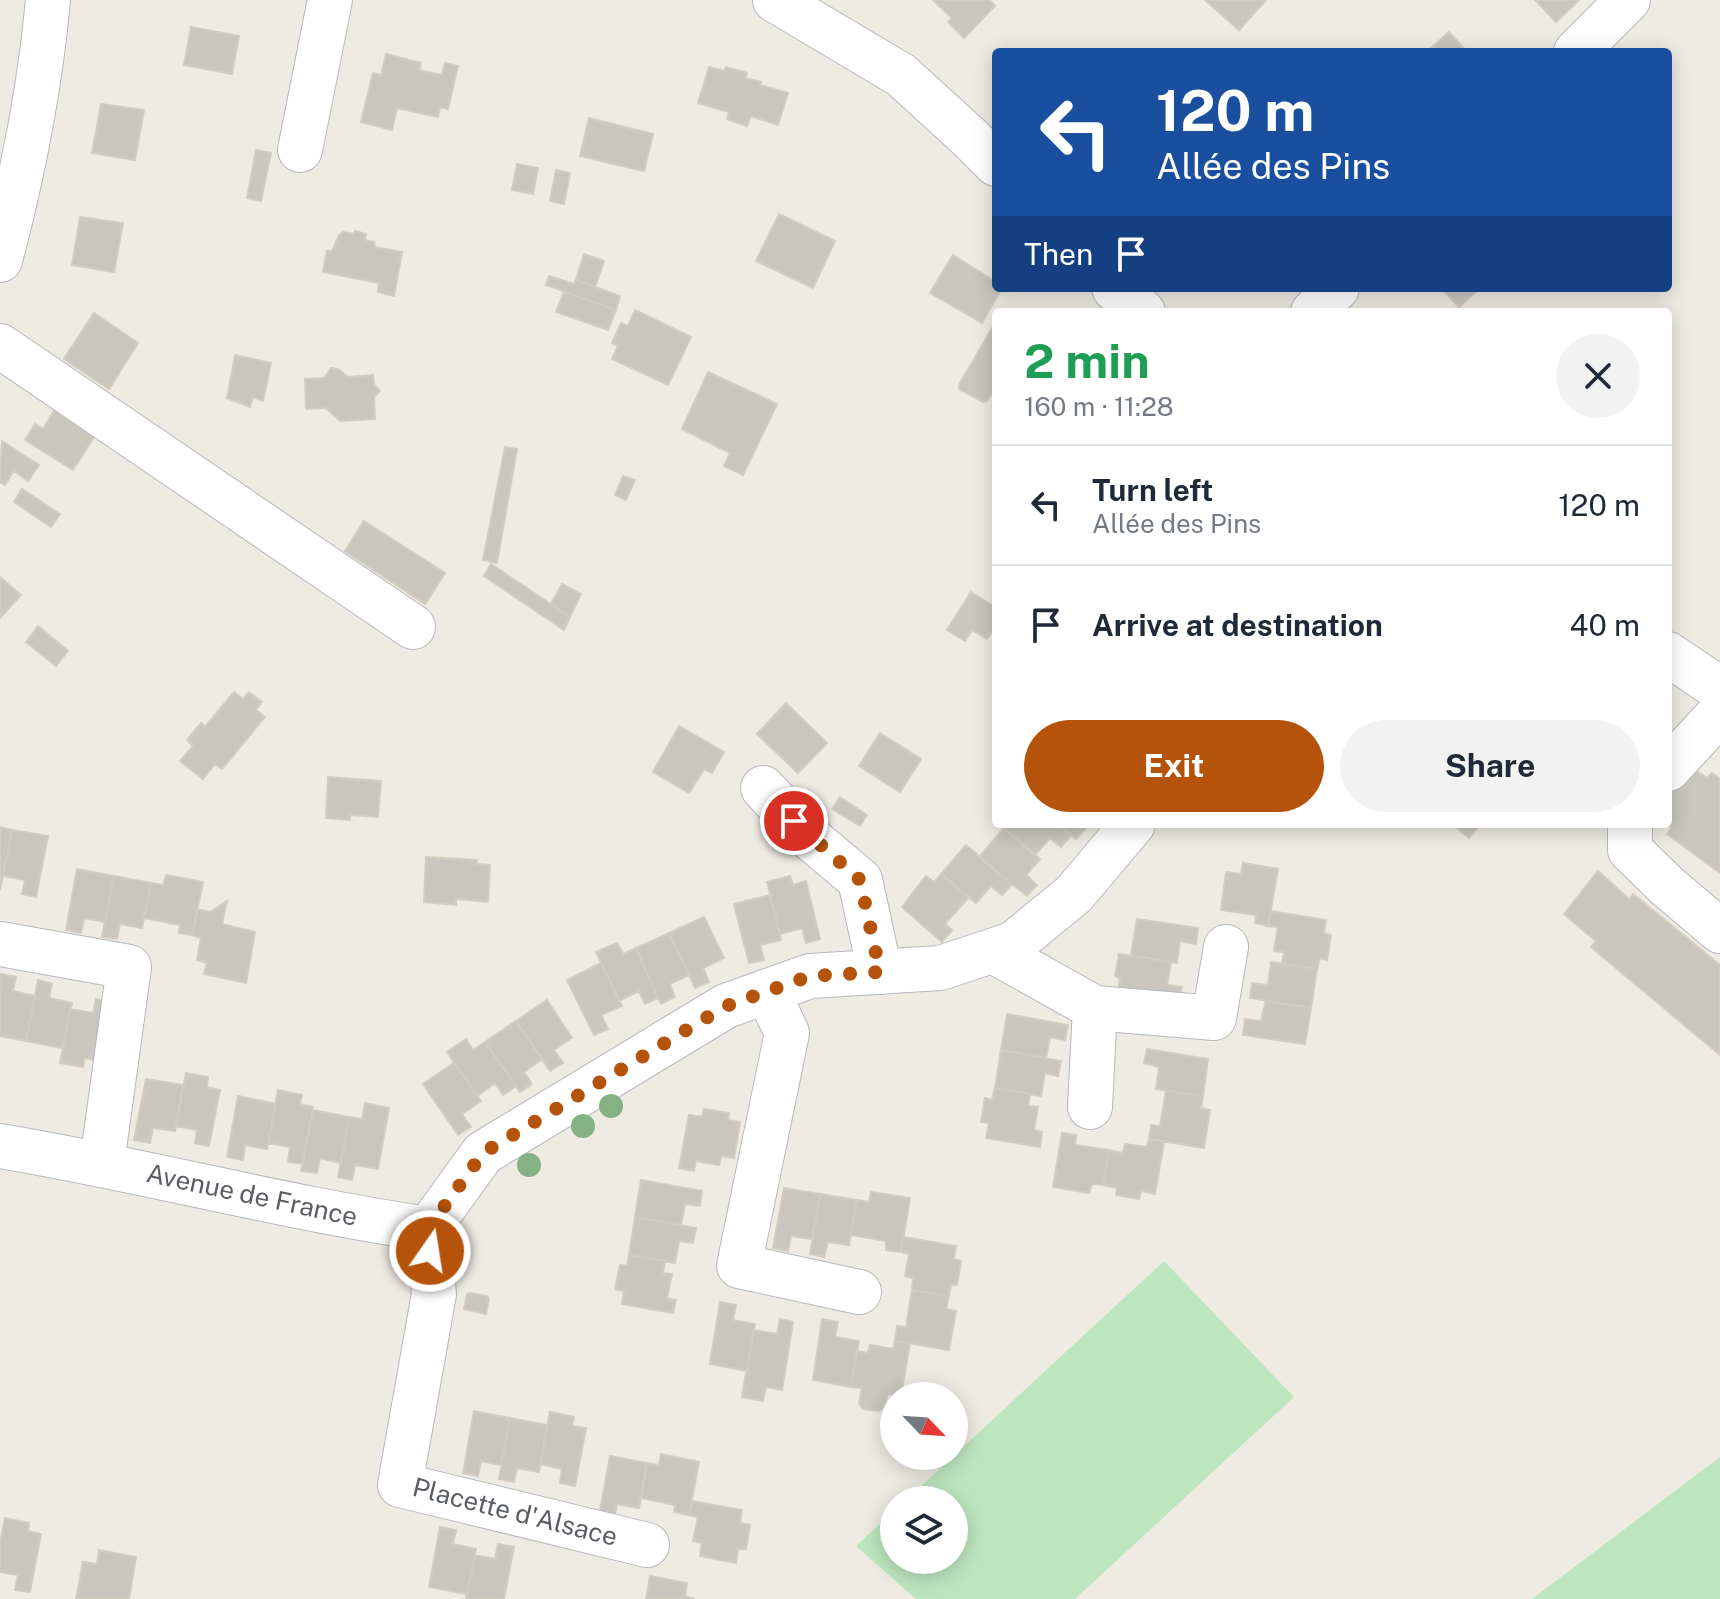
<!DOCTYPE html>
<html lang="en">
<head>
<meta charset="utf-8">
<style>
  :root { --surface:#fff; --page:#f2f2f3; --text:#1f2937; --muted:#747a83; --line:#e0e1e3; --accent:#b45309 }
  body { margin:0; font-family:"Public Sans",sans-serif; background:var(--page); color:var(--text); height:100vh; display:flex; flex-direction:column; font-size:30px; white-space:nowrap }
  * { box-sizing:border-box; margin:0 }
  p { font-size:26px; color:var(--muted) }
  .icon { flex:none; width:44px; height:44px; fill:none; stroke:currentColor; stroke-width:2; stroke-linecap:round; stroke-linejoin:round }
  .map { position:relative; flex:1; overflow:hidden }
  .drawer { position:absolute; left:992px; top:308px; width:680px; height:520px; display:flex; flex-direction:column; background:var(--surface); border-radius:8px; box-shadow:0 4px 20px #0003 }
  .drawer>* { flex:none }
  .guide { position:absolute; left:992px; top:48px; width:680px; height:244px; border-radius:8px; box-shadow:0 4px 20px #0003; background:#1a4fa0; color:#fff; overflow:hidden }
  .needle { width:52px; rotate:115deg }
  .fabs { position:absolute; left:880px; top:1382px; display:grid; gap:16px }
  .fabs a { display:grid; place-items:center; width:88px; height:88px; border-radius:50%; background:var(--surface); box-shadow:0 4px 20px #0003; font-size:40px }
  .pin { position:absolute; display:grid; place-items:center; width:68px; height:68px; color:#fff; margin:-34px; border:4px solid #fff; border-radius:50%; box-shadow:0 2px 8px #0007 }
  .me { position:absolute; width:88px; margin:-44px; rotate:13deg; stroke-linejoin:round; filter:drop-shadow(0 0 6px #0008) }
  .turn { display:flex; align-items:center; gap:28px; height:168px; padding:0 32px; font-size:36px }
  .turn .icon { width:104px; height:104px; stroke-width:2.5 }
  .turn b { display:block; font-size:56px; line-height:68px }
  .then { display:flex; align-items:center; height:76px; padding:0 32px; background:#0003; gap:16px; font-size:30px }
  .round { display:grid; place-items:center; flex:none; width:84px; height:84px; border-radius:42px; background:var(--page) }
  .summary { display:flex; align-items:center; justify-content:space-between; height:136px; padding:0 32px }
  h1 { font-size:48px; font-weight:700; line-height:60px; color:#1e9e55 }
  .cta { display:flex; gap:16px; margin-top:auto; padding:16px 32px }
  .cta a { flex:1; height:92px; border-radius:48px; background:var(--accent); color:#fff; font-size:32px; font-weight:700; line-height:92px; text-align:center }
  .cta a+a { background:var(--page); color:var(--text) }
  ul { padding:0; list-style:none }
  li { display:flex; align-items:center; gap:24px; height:120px; padding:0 32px; border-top:2px solid var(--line) }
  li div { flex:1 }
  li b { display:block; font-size:30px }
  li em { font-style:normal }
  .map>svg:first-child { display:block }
</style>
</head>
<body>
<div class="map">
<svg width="1720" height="1599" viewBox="0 0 1720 1599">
  <rect width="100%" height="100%" fill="#edebe2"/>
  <path fill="#bde6be" d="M1164 1261 1294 1397 1075 1599H916L856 1546 894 1511V1560H954V1500H906Z
    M1720 1457V1599H1532Z"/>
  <path fill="#c8c6bf" stroke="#d2cdc0" stroke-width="2" d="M933 0H989L995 6 964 38 948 22 952 18Z
    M1205 0H1266L1239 30Z
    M1535 0H1579L1556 22Z
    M191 27 239 36 232 74 184 65Z
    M1449 32 1467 52H1427Z
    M386 54 421 63 419 70 442 75 445 63 458 66 448 109 440 107 438 117 397 108 392 130 361 122 373 73 381 75Z
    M709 67 724 71 726 67 747 73 745 78 761 82 760 85 788 93 778 125 751 116 747 126 727 119 729 112 698 103Z
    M101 104 144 110 135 160 92 153Z
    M589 118 653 134 644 171 580 156Z
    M256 150 271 153 261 201 247 198Z
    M517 164 538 168 533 194 512 190Z
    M556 170 570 173 564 204 550 201Z
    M779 214 835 241 813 288 756 261Z
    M80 217 123 223 114 272 72 265Z
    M355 231 366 234 365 240 374 242 375 247 402 252 394 296 378 292 379 283 323 272 327 251H332L339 235 343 232 353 234Z
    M584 254 604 261 595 287 576 280Z
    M953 255 996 282V288H1002L982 323 930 293Z
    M549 276 574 284 576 280 620 296 616 310 546 285Z
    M1441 288H1480L1459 307Z
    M564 292 616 310 608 330 556 312Z
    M635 310 691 337 668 385 612 359 618 346 612 343 621 323 628 326Z
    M94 313 138 343 109 389 64 359Z
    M995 323 996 387 987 401 983 402 959 389V385Z
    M235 355 271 363 263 401 253 397 250 407 227 398Z
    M331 368 338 369 348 377 373 375 374 385 380 391 374 397 375 419 340 421 326 408 306 409 305 379 324 378Z
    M708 372 777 404 743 475 724 466 730 453 682 429Z
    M54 411 94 437 73 470 25 440 35 424 43 429Z
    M2 441 39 465 28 481 14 471 5 485 0 482Z
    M505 447 517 449 497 563 483 560Z
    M623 476 635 480 626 500 615 495Z
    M22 489 60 514 51 527 14 502Z
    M364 521 445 573 425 604 345 551Z
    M491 564 570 617 564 630 484 576Z
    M0 577 21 595 0 618Z
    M562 584 581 594 570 617 551 604Z
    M971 592 996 608V625L987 639 972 630 965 641 947 630Z
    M38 626 68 651 56 666 26 642Z
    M234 692 243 699 249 692 262 702 256 710 265 717 222 769 215 764 203 779 180 761 193 746 187 740 201 723 205 727Z
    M786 703 827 743 798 773 757 734Z
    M679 726 724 752 712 773 704 769 689 793 653 772Z
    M880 733 921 759 900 792 859 766Z
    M1683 762 1707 778 1712 773 1720 779V873L1667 834 1672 828 1666 824 1668 784Z
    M328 777 381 781 378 817 350 815V820L326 818Z
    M840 797 867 815 860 826 832 809Z
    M999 824H1058L1071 835 1061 847 1050 838 1035 855Z
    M1058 824H1082L1086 828 1076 839Z
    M1461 824H1479L1480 825 1469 838 1457 828Z
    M0 827 12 830 0 890Z
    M1004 828 1040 859 1026 875 1037 885 1027 896 979 857Z
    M12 830 48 836 36 897 22 894 25 880 3 876Z
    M966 845 1012 884 1002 895 991 886 976 903 941 874Z
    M426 857 477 860 476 864 490 865 488 902 456 899V905L424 902Z
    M1243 863 1278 869 1268 926 1255 923 1256 915 1221 910 1226 872 1241 874Z
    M77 869 114 876 105 922 84 918 81 933 66 930Z
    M1598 871 1629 899 1633 894 1720 965V1055L1591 947 1596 941 1564 914Z
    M941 874 969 897 945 924 952 930 942 942 902 907 926 876 934 882Z
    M166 875 203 882 192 935 179 933 180 925 144 918 151 883 163 885Z
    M114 876 151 883 142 928 120 924 117 939 102 937Z
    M790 876 793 885 806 881 820 939 806 943 802 928 780 934 767 882Z
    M770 895 781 940 760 945 764 960 749 963 734 904Z
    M227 901 222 924 255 932 246 983 204 974 207 963 197 960 201 938 192 935 198 909 210 912Z
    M1271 911 1326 920 1324 933 1331 935 1327 960 1320 958 1317 969 1282 964 1284 952 1274 951 1278 927 1268 926Z
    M704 917 724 958 703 968 709 982 695 988 669 933Z
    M1137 919 1198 928 1196 944 1180 941 1177 963 1131 955Z
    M669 933 689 975 670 984 675 997 661 1004 636 948Z
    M617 943 623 954 636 948 658 998 645 1004 639 991 619 1001 596 952Z
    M1119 954 1171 962 1167 985 1182 987 1179 1001 1118 991 1120 978 1115 976Z
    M1271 962 1317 969 1311 1008 1250 998 1252 983 1268 985Z
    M601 963 622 1006 601 1015 608 1029 594 1035 567 980Z
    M1 974 16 977 13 991 35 996 26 1041 0 1036Z
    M38 980 52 984 49 998 72 1003 62 1048 26 1041Z
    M96 999 110 1002 98 1061 85 1058 83 1067 60 1063 70 1009 93 1013Z
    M547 1000 572 1038 554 1050 563 1063 550 1071 516 1021Z
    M1266 1001 1311 1008 1305 1044 1243 1035 1245 1019 1261 1021Z
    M1007 1014 1068 1025 1065 1040 1050 1037 1046 1058 1001 1050Z
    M516 1021 542 1059 524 1072 532 1084 520 1092 485 1042Z
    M466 1039 473 1050 485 1042 516 1086 503 1095 495 1083 477 1096 447 1052Z
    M1147 1049 1208 1059 1203 1096 1156 1089 1159 1067 1144 1063Z
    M1001 1050 1061 1061 1058 1076 1045 1073 1041 1096 995 1088Z
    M454 1063 481 1101 462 1114 471 1127 458 1135 423 1084Z
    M186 1073 208 1077 207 1087 220 1090 209 1146 195 1143 197 1130 176 1126Z
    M146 1079 183 1085 175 1131 153 1128 150 1143 134 1140Z
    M995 1088 1030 1094 1028 1106 1038 1107 1034 1130 1042 1132 1040 1147 986 1138 989 1123 981 1122 985 1098 992 1100Z
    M278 1090 302 1095 300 1104 313 1107 303 1164 288 1162 290 1147 268 1143Z
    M1166 1091 1203 1096 1201 1108 1210 1110 1204 1148 1149 1139 1151 1125 1160 1126Z
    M238 1096 276 1104 267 1149 245 1145 243 1160 227 1157Z
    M365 1103 389 1108 378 1169 355 1165 352 1180 338 1177 349 1117 362 1119Z
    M704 1109 729 1113 728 1120 740 1122 734 1158 721 1156 719 1165 696 1161 694 1171 679 1168 689 1115 702 1117Z
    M313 1110 349 1117 341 1163 320 1158 317 1173 301 1171Z
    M1062 1133 1076 1135 1075 1145 1109 1150 1103 1185 1092 1184 1089 1193 1053 1187Z
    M1149 1139 1164 1142 1155 1194 1141 1191 1139 1199 1116 1195 1117 1188 1103 1185 1109 1150 1123 1153 1125 1144 1147 1147Z
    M641 1180 702 1191 700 1206 685 1204 681 1225 635 1217Z
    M784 1188 820 1194 812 1239 791 1236 788 1251 773 1248Z
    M871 1192 910 1198 901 1252 886 1250V1241L851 1235 857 1200 869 1202Z
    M820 1194 857 1200 849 1245 828 1242 824 1257 810 1254Z
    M635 1217 696 1228 693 1243 679 1241 675 1263 629 1255Z
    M903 1237 956 1246 954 1259 961 1261 957 1285H951L949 1296 912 1290 913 1278 905 1276 909 1254 901 1252Z
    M629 1255 665 1261 663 1273 672 1274 667 1298 676 1300 673 1313 622 1304 624 1291 615 1289 620 1265 627 1266Z
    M912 1290 949 1296 946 1309 956 1311 949 1350 895 1341 897 1326 906 1327Z
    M470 1293 487 1296 489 1299 486 1314 464 1309 467 1294Z
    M720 1302 736 1305 733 1320 755 1324 747 1371 710 1364Z
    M780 1319 793 1322 782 1390 766 1387 763 1401 742 1397 753 1330 777 1334Z
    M822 1319 838 1322 835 1337 859 1341 851 1387 813 1380Z
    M895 1341 910 1343 901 1396 888 1394 884 1408 879 1411 863 1409 859 1404 862 1388 851 1387 857 1351 868 1353 870 1345 893 1349Z
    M474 1411 510 1418 501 1465 481 1461 478 1476 463 1473Z
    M550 1412 574 1417 572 1426 586 1428 575 1486 560 1483 562 1469 540 1464Z
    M510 1418 547 1425 539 1472 517 1468 514 1482 499 1479Z
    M661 1454 699 1462 689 1515 674 1512 675 1505 641 1498 647 1463 659 1465Z
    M610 1456 647 1463 639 1508 617 1504 614 1519 599 1516Z
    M692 1501 742 1510 740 1523 750 1525 746 1549H738L736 1563 700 1556 702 1543 693 1541 698 1517 689 1515Z
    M5 1518 29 1523 28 1531 41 1534 30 1592 15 1590 18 1575 0 1572V1543Z
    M440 1527 456 1530 453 1544 476 1549 467 1594 429 1587Z
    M498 1544 514 1547 504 1599H466L475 1555 495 1559Z
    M99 1550 136 1557 129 1599H76L83 1562 97 1564Z
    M650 1576 687 1583 685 1596 694 1599H646Z"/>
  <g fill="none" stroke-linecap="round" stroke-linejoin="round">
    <g stroke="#b5b8bd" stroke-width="46">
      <path id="minor" d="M775 0 901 75 969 137 996 164
        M1576 52 1628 0
        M300 150 330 0
        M0 260C23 174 40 88 48 0
        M1114 288 1143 312
        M1313 312 1337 288
        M0 346 413 627
        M1668 654 1720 689
        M1668 769 1720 713
        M763 788 810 838 860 880 880 972
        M1630 824V850L1667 886 1720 931
        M0 944 129 967 102 1163
        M993 951 1095 1008 1090 1107
        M767 991 787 1033 739 1266 859 1292
        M1095 1008 1214 1018 1226 947
        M0 1146C143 1170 284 1208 428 1229L483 1153 726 1006 810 976 940 968 1013 944 1074 894 1133 824
        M428 1229 434 1294 400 1485 647 1545"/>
    </g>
    <use href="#minor" stroke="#fff" stroke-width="44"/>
  </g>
  <g fill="#86b184">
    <circle cx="611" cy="1106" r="12"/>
    <circle cx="583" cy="1126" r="12"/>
    <circle cx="529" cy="1165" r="12"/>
  </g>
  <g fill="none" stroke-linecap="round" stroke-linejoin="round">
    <path stroke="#b45309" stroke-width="14" stroke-dasharray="0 25.2" d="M430 1251 428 1229 483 1153 726 1006 810 976 880 972 860 880 794 821"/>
  </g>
  <g text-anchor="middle" stroke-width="6" stroke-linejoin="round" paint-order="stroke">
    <g font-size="26" fill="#5a5e63" stroke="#fff">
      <text transform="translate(252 1195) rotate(12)" y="9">Avenue de France</text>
      <text transform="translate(515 1512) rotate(14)" y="9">Placette d'Alsace</text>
    </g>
  </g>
</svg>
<div class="fabs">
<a><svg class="needle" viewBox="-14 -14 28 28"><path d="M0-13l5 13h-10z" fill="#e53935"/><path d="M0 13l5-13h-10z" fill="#747a83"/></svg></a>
<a><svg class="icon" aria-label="layers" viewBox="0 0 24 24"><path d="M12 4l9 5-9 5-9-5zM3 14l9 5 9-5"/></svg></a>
</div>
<div class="pin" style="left:794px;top:821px;background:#d93025"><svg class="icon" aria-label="arrive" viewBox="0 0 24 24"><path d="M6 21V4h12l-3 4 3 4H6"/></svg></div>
<svg class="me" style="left:430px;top:1251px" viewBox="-20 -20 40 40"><circle r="17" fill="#b45309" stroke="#fff" stroke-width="3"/><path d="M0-11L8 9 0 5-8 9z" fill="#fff"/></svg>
<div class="guide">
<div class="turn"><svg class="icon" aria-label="left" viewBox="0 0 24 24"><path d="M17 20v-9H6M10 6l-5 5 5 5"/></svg><div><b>120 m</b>Allée des Pins</div></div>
<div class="then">Then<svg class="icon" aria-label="arrive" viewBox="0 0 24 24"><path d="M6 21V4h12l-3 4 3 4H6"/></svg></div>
</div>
<section class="drawer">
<div class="summary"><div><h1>2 min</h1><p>160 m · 11:28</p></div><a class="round"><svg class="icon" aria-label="close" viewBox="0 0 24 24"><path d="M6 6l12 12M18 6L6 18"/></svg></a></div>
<ul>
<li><svg class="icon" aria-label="left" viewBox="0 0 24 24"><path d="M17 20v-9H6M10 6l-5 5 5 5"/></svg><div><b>Turn left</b><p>Allée des Pins</p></div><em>120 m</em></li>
<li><svg class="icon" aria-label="arrive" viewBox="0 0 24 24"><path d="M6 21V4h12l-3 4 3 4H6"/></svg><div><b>Arrive at destination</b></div><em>40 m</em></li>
</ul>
<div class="cta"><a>Exit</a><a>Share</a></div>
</section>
</div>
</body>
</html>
